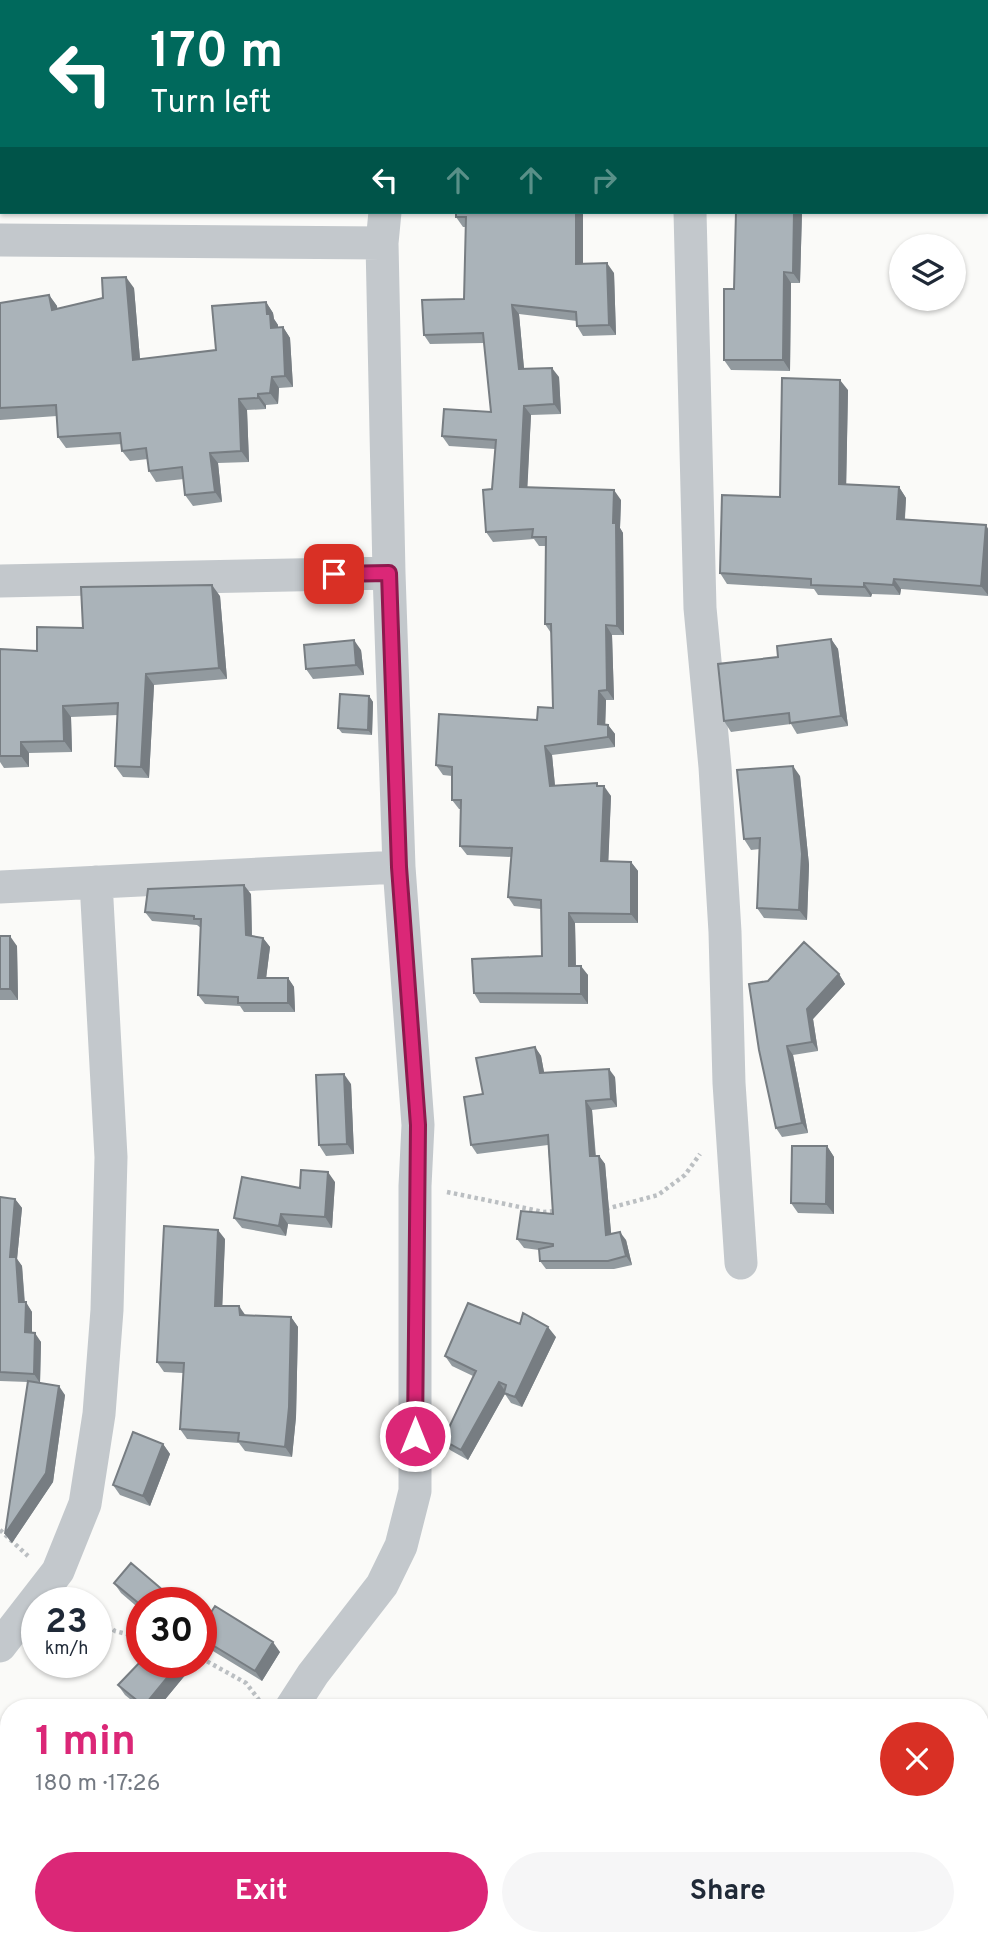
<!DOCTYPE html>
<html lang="en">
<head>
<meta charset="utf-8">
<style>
  :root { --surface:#fff; --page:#f6f6f7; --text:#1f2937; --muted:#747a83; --accent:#db2777 }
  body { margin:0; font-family:Overpass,sans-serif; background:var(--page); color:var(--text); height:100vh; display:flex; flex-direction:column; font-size:26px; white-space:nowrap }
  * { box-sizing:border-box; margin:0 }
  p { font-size:23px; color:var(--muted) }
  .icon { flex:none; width:38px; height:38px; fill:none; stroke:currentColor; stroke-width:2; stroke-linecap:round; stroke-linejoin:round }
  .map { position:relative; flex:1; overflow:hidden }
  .details { position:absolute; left:0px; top:1699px; width:989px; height:247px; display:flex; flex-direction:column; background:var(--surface); border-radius:28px 28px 0 0; box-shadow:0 2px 5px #0004 }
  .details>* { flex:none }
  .top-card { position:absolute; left:0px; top:0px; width:989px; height:214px; box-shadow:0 2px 5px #0004; background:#00695c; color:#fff; overflow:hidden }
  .buttons { position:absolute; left:889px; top:234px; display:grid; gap:14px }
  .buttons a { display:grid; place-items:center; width:77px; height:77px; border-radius:50%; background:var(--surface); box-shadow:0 2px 5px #0004; font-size:35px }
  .speed { position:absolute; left:21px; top:1587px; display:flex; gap:14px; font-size:35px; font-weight:700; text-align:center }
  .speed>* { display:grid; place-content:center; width:91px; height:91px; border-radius:50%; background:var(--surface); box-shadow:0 2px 5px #0004; line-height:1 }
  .speed small { font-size:18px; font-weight:400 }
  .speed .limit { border:10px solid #d22; background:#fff; color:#111 }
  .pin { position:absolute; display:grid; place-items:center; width:60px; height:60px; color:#fff; margin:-30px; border-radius:14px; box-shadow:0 4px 10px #0006 }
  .me { position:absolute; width:77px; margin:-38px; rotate:0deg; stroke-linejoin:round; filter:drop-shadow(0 0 5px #0008) }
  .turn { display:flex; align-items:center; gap:24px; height:147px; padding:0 35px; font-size:32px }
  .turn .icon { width:91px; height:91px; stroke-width:2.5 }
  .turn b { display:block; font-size:49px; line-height:60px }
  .lanes { display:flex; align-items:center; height:66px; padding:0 35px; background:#0003; justify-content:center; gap:35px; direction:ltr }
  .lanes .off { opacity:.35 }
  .round { display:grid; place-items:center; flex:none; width:74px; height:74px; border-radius:37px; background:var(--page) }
  .summary { display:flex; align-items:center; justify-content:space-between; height:119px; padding:0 35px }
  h1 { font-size:42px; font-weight:700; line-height:52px; color:var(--accent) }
  .primary-button { display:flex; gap:14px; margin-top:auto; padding:14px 35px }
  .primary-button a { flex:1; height:80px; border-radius:42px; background:var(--accent); color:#fff; font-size:28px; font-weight:700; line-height:80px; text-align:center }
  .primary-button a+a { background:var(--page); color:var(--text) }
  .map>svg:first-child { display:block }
</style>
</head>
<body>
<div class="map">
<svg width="988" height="1945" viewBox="0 0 988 1945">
  <rect width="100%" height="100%" fill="#fafaf8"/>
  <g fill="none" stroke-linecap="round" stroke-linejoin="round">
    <path stroke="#bbbfc2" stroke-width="4.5" stroke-dasharray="3.5 3.5" stroke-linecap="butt" d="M447 1192 544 1212 555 1211
      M606 1209 658 1195 685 1175 700 1154
      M0 1530 28 1556
      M96 1617 115 1631 142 1638
      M201 1658 246 1683 259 1700"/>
    <path stroke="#c3c8cc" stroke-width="33" d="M400 2V0
      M571 2V0
      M690 212 700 608 715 767 725 932 729 1083 741 1263
      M0 240 382 243
      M0 581 389 573
      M0 887 399 867
      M0 1646 58 1571 85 1504 99 1414 107 1310 111 1157 96 882
      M291 1708 313 1674 382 1585 401 1546 415 1491V1186L418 1125 399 867 389 573 382 243 385 212
      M980 1786 988 1772
      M0 1835 9 1844
      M109 1937 117 1945
      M144 1945 148 1937
      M883 1945 888 1937"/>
  </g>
  <path fill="#929a9f" d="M0 0H84L85 2H2V102H0Z
    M643 0H790V2H644Z
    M456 212 583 264 614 273 616 335 583 336 577 326V321L519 314 524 369 559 377 561 414 531 415 527 487 621 500 620 528 623 533 624 635H612L614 700H606L605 724 608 725 615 734V747L552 755 555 786H599L611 796 608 861 631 862 638 871V923H575L576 966 588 975V1004L480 1003 474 993 542 956 541 909 514 906 508 897 512 857 467 855 460 846 461 809H459L452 800V776L443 775 436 765 537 720 553 708 551 633 545 624V546H539L534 539 493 542 486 532 492 489 495 449 449 446 442 436 491 412 484 343 430 344 424 335 464 299 466 227H463L456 217Z
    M736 212H802L800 283H791L790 371 731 370 724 360 734 289Z
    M134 288 140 359 216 350 266 302 273 313 274 319 278 325V327H283L290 338 293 387 279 388 278 404 266 405V409L247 410 249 462 218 463 222 502 193 506 185 495 184 479 156 482 149 471 148 459 130 461 122 451V444L66 448 58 437 57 416 0 420V303L49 295 57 306V309L103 298Z
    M848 390 846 485 899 487 906 498 905 519 986 525 988 529V596L901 589 900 595 872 594 871 597 818 595 814 589 727 584 720 573 780 497Z
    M220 596 227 679 154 685 149 778 123 777 115 766 118 715 71 717 72 752 29 753V767L4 768 0 762V649L37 651 83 628Z
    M831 639 838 649 848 726 797 734 791 724 731 732 724 721 778 657Z
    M361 650 364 675 313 679 306 669Z
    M369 696 373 702 372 735 342 733 338 728Z
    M800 776 809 865 807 920 764 918 757 908 760 849 751 850 744 839Z
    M251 894 252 936 263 938 270 947 266 978H288L294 987 295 1012H244L240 1006 205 1004 198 995 201 928 197 925 152 921 145 912Z
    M0 936 17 946 18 1000H0Z
    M839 974 845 984 813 1019 818 1051 793 1055 808 1133 782 1137 776 1128 759 1050Z
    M535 1047 541 1056 544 1073 615 1077 617 1107 592 1110 596 1156H599L605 1164 611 1234 626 1240 632 1265 614 1269H546L540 1261 539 1250 524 1248 517 1239 553 1214 548 1145 477 1154 471 1145 483 1094Z
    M351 1084 354 1154 326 1156 319 1145Z
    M827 1146 834 1157V1214L798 1213 791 1203Z
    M335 1182 332 1228 288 1224 286 1236 242 1228 234 1218 300 1188Z
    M0 1197 15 1199 22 1208 17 1259 22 1266 25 1302 32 1312V1333L41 1342 40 1383 65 1395 53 1482 12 1543 5 1534 28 1382 0 1381Z
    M225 1239 222 1306 246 1315 291 1317 298 1327 296 1417 292 1457 245 1451 239 1443 187 1439 180 1429 183 1373 164 1372 157 1362Z
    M556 1337 522 1407 511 1403 505 1394 468 1460 450 1450 443 1440 473 1376 452 1366 445 1356Z
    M163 1444 170 1454 150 1506 120 1495 113 1485Z
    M114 1583 142 1603V1611L121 1593Z
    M201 1623 203 1625 280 1652 262 1681 208 1648 201 1657Z
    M142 1662H196L158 1708H141L125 1695 118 1685Z"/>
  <path fill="#777d82" d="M576 212H583V274L576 264Z
    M794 212H802L800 283 793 273Z
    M607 263 614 273 616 335 609 325Z
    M784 272 791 283 790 371 783 360Z
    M126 277 134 288 141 371 133 360Z
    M49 295 57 306 59 321 52 310Z
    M266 302 273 313 274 319 278 325V338L271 328 267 314Z
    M512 305 519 314 525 379 519 369Z
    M283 327 290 338 293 387 285 376Z
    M552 368 559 377 561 414 554 404Z
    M272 377 279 388 278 404 270 393Z
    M840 380 848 390 846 495 839 484Z
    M258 394 266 405V409L258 398Z
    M239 399 247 410 249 462 241 451Z
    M524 406 531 415 527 496 520 487Z
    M210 453 218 463 222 502 215 492Z
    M899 487 906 498 904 529 897 519Z
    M614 490 621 500 620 528 623 533 624 635 617 626 613 523Z
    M986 525 988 529V595L981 586Z
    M894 579 901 589 900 595 893 585Z
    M864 583 872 594 871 597 864 587Z
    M212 585 220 596 227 679 219 668Z
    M606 625 612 635 614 700 607 690Z
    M831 639 838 649 848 726 841 716Z
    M354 640 361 650 364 675 356 665Z
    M146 674 154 685 149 778 141 767Z
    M599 691 606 700 605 734 598 724Z
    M369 696 373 702 372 735 368 730Z
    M63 706 71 717 72 752 64 741Z
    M608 725 615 734V747L608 737Z
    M21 742 29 753V767L21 756Z
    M545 746 552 755 556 796 550 786Z
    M793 766 800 776 809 865 807 920 799 910Z
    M604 786 611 796 608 871 601 861Z
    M631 862 638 871V923L631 914Z
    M244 885 251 894 252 945 246 935Z
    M569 913 575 923 576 976 569 966Z
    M10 936 17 946 18 1000 10 989Z
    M263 938 270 947 265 987 258 978Z
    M581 966 588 975V1004L581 994Z
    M839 974 845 984 813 1019 818 1051 812 1042 807 1009Z
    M288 978 294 987 295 1012 288 1003Z
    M787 1046 793 1055 808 1133 802 1123Z
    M535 1047 541 1056 546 1082 540 1073Z
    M609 1069 615 1077 617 1107 611 1099Z
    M344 1074 351 1084 354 1154 347 1144Z
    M586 1101 592 1110 596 1165 590 1156Z
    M827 1146 834 1157V1214L826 1204Z
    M599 1156 605 1164 612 1243 606 1235Z
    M328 1172 335 1182 332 1228 325 1217Z
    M15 1199 22 1208 17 1259 22 1266 25 1311 19 1302 10 1257Z
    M281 1214 288 1224 286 1236 279 1226Z
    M218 1230 225 1239 222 1315 215 1306Z
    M620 1232 626 1240 632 1265 626 1256Z
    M26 1302 32 1312V1341L25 1332Z
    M239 1306 246 1316 240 1315Z
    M291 1317 298 1327 296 1417 292 1457 285 1447Z
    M548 1327 556 1337 522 1407 515 1397Z
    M35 1333 41 1342 40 1383 34 1374Z
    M499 1382 506 1392 468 1460 461 1450Z
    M59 1386 65 1395 53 1482 12 1543 5 1534Z
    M163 1444 170 1454 150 1506 143 1496Z
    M201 1638 208 1648 201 1657Z
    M273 1642 280 1652 262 1681 255 1671Z
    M180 1662H196L158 1708H146L144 1706Z
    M232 1937H246L241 1945H227Z
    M793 1937H808L805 1945H790Z"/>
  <path fill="#aab3b9" stroke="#777d82" stroke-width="2" d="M0 0H78V2H2V92H0Z
    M206 0H297V2H206Z
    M503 0H539V2H503Z
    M707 0H782V2H707Z
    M456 212H576V264L607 263 609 325 577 326 576 312 512 305 519 369 552 368 554 404 524 406 520 487 614 490 613 523H616L617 626 606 625 607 690 599 691 598 724 608 725V737L545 746 550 786 597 783V786H604L601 861 631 862V914L569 913V966H581V994L474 993 472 959 542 956 541 900 508 897 512 848 460 846 461 800H452V767L436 765 439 714 537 720 538 707 553 708 551 624H545L546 537H532L533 529 486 532 483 490 492 489 496 440 442 436 444 409 491 412 483 333 424 335 422 300 464 299 466 217H456Z
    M736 212H794L793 273 784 272 783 360H724V289H734Z
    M126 277 133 360 216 350 212 306 266 302 267 314H270L271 328 283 327 285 376 272 377 270 393 258 394V398L239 399 241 451 210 453 215 492 185 495 182 467 149 471 146 448 122 451 120 433 58 437 56 405 0 408V303L49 295 52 310 103 298 102 278Z
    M782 378 840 380 839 484 899 487 897 519 986 525 981 586 894 579 893 585 864 583V587L811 585V579L720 573 722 495 780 497Z
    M212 585 219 668 146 674 141 767 115 766 118 703 63 706 64 741 21 742V756H0V649L37 651V627L83 628 81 587Z
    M831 639 841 716 790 723 789 713 724 721 718 664 778 657 777 646Z
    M354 640 356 665 306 669 304 645Z
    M340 694 369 696 368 730 338 728Z
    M793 766 802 854 799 910 757 908 760 838 744 839 737 770Z
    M244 885 246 935 263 938 258 978H288V1003H238V997L198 995 201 919H194V916L145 912 148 889Z
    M0 936H10V989H0Z
    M804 942 839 974 807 1009 812 1042 787 1046 802 1123 776 1128 759 1050 749 984 768 981Z
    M535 1047 540 1073 609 1069 611 1099 586 1101 590 1156H599L606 1235 620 1232 626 1256 608 1261H540L539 1249 553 1246V1244L517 1239 521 1211 553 1214 548 1135 471 1145 464 1097 483 1094 476 1058Z
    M344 1074 347 1144 319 1145 316 1075Z
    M792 1146H827L826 1204 791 1203Z
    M301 1170 328 1172 325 1217 281 1214 279 1226 234 1218 242 1177 300 1188Z
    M0 1197 15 1199 10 1257H16L19 1302H26L25 1332 35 1333 34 1374 0 1372Z
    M164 1226 218 1230 215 1306H239L240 1315 291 1317 289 1407 285 1447 238 1441 239 1433 180 1429 184 1363 157 1362Z
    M468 1303 520 1324 523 1313 548 1327 515 1397 504 1393 506 1385 499 1382 461 1450 443 1440 476 1371 445 1356Z
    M28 1381 59 1386 46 1473 5 1534Z
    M133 1432 163 1444 143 1496 113 1485Z
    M131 1563 178 1603H142V1606L114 1583Z
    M215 1606 273 1642 255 1671 201 1638V1623L203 1625Z
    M142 1660V1662H180L144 1706 118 1685Z
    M165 1937H232L227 1945H160Z
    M730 1937H793L790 1945H727Z
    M970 1937H976L988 1945H965Z"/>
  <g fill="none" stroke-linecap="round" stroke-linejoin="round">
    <g stroke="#8e194d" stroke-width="18">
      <path id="route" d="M334 574 389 573 399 867 418 1125 415 1436"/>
    </g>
    <use href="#route" stroke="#db2777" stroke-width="12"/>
  </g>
</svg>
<div class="buttons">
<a><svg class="icon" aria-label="layers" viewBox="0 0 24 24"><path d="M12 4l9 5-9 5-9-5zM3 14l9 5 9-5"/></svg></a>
</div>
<div class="speed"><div>23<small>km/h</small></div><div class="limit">30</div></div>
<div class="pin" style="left:334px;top:574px;background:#d93025"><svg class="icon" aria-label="arrive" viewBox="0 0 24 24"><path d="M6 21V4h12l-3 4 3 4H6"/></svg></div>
<svg class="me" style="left:415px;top:1436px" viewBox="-20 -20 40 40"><circle r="17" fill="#db2777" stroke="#fff" stroke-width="3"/><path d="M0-11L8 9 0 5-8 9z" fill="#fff"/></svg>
<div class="top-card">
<div class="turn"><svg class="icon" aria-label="left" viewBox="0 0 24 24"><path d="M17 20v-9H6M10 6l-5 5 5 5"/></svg><div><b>170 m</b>Turn left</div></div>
<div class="lanes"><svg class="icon" aria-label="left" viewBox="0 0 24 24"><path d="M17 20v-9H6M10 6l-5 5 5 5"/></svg><svg class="icon off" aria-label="ahead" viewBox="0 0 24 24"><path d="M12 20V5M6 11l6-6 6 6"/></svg><svg class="icon off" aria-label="ahead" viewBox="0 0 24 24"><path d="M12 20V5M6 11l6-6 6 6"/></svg><svg class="icon off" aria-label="right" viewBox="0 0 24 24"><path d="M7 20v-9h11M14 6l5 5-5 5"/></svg></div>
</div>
<section class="details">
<div class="summary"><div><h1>1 min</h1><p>180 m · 17:26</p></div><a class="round" style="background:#d93025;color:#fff"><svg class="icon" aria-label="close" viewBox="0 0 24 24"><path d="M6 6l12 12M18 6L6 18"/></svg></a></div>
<div class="primary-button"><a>Exit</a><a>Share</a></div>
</section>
</div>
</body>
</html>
